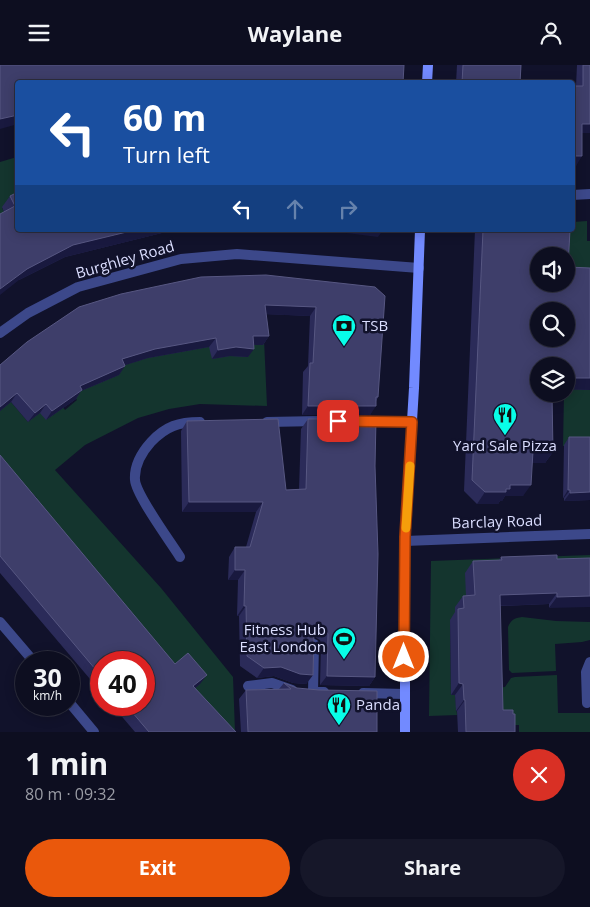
<!DOCTYPE html>
<html lang="en">
<head>
<meta charset="utf-8">
<style>
  :root { --surface:#0d0e20; --page:#161729; --text:#f1f3f6; --muted:#9a9ca5; --line:#2d2e3e; --accent:#ea580c }
  body { margin:0; font-family:"Open Sans",sans-serif; background:var(--page); color:var(--text); height:100vh; display:flex; flex-direction:column; font-size:19px; white-space:nowrap }
  * { box-sizing:border-box; margin:0 }
  p { font-size:16px; color:var(--muted) }
  .icon { flex:none; width:28px; height:28px; fill:none; stroke:currentColor; stroke-width:2; stroke-linecap:round; stroke-linejoin:round }
  .map { position:relative; height:667px; overflow:hidden }
  .drawer { display:flex; flex-direction:column; background:var(--surface); flex:1 }
  .drawer>* { flex:none }
  .hud { position:absolute; left:15px; top:15px; width:560px; height:152px; border-radius:5px; box-shadow:0 2px 12px #0003,0 0 0 1px var(--line); background:#1a4fa0; color:#fff; overflow:hidden }
  .buttons { position:absolute; left:530px; top:182px; display:grid; gap:10px }
  .buttons a { display:grid; place-items:center; width:45px; height:45px; border-radius:50%; background:var(--surface); box-shadow:0 2px 12px #0003,0 0 0 1px var(--line); font-size:25px }
  .speed { position:absolute; left:15px; top:586px; display:flex; gap:10px; font-size:25px; font-weight:700; text-align:center }
  .speed>* { display:grid; place-content:center; width:65px; height:65px; border-radius:50%; background:var(--surface); box-shadow:0 2px 12px #0003,0 0 0 1px var(--line); line-height:1 }
  .speed small { font-size:12px; font-weight:400 }
  .speed .limit { border:8px solid #d22; background:#fff; color:#111 }
  .pin { position:absolute; display:grid; place-items:center; width:42px; height:42px; color:#fff; margin:-21px; border-radius:10px; box-shadow:0 2px 8px #0006 }
  .me { position:absolute; width:55px; margin:-28px; rotate:0deg; stroke-linejoin:round; filter:drop-shadow(0 0 4px #0008) }
  .turn { display:flex; align-items:center; gap:18px; height:105px; padding:0 25px; font-size:22px }
  .turn .icon { width:65px; height:65px; stroke-width:2.5 }
  .turn b { display:block; font-size:35px; line-height:42px }
  .lanes { display:flex; align-items:center; height:48px; padding:0 25px; background:#0003; justify-content:center; gap:25px; direction:ltr }
  .lanes .off { opacity:.35 }
  .round { display:grid; place-items:center; flex:none; width:52px; height:52px; border-radius:26px; background:var(--page) }
  .headline { display:flex; align-items:center; justify-content:space-between; height:85px; padding:0 25px }
  h1 { font-size:30px; font-weight:700; line-height:38px }
  .button { display:flex; gap:10px; margin-top:auto; padding:10px 25px }
  .button a { flex:1; height:58px; border-radius:30px; background:var(--accent); color:#fff; font-size:20px; font-weight:700; line-height:58px; text-align:center }
  .button a+a { background:var(--page); color:var(--text) }
  header { display:flex; justify-content:space-between; align-items:center; height:65px; padding:0 25px; background:var(--surface); font-size:22px; font-weight:700 }
  .map>svg:first-child { display:block }
</style>
</head>
<body>
<header><svg class="icon" aria-label="menu" viewBox="0 0 24 24"><path d="M4 6h16M4 12h16M4 18h16"/></svg>Waylane<svg class="icon" aria-label="person" viewBox="0 0 24 24"><circle cx="12" cy="8" r="4"/><path d="M4 21q1-7 8-7t8 7"/></svg></header>
<div class="map">
<svg width="590" height="667" viewBox="0 0 590 667">
  <rect width="100%" height="100%" fill="#11122b"/>
  <path fill="#14352e" d="M17 92V138L2 143 7 152 0 156V97Z
    M587 156V176H590V203L566 212V191H562V165H572L573 157Z
    M263 252 267 341 200 339 169 344 138 353 85 380 55 405 161 523 233 612 235 667 165 649 200 618 146 627 161 598 6 460 37 433 32 428 24 435 0 418V331L11 337 28 357 43 312 65 345 77 335 70 324 104 277 137 296Z
    M566 324 590 325V380L563 381 564 329H566Z
    M590 490V504L466 542 456 555 450 556 451 630H455L457 650 429 651 431 496Z
    M522 552 556 556 590 557V575L582 577 555 579 556 606 512 608 509 605 508 562C511 555 514 553 522 552Z
    M557 610 558 648H590V667H519V660H505L494 623 505 622 511 613 515 612Z"/>
  <g fill="none" stroke-linecap="round" stroke-linejoin="round">
    <path stroke="#3c488a" stroke-width="10" d="M364 356 412 357
      M267 357 320 356
      M180 492C170 476 136 430 135 415 134 401 142 387 151 377 166 361 179 357 200 357
      M314 579 313 627H324
      M248 621 272 618 292 625
      M363 628 405 629
      M587 638 586 607 590 597"/>
    <path stroke="#3c488a" stroke-width="10" d="M572 130 590 129
      M0 268 28 248 78 222 181 194 237 189 419 203
      M405 476 590 469
      M0 557 35 598
      M69 637 94 667"/>
    <path stroke="#728aff" stroke-width="10" d="M427 18 428 0
      M405 667V472L414 323 420 165"/>
  </g>
  <path fill="#2b2b59" d="M457 0H521L520 18H456Z
    M577 0H590V68H582L576 101H572V21H576Z
    M18 127V165H179L170 166 65 192 19 215 4 147 2 142 10 131Z
    M475 165H570L568 202 590 325 566 324V301H539L553 387 545 398H532L523 431H505L502 436H500L498 439H477L464 426Z
    M375 222 378 332 370 350H302L303 307 308 301 310 251 266 249 269 271 263 280H254L248 292 230 291 212 294 209 282 148 293 125 300 119 310 81 326 76 334 46 355 40 348 28 357 11 337 0 346V300Z
    M308 354 375 401V612L369 621 320 620 321 579 320 575 315 572H314L313 610 306 619 293 618 274 611 257 613 240 601 239 551H237L238 515H228L229 492 235 482H246L256 447H182L181 366 187 356 286 425 299 424 301 364Z
    M569 372 590 435 564 436V433H563L564 380Z
    M0 390 175 599 200 619 195 623 236 667H135L112 640H144L101 598V627L0 508Z
    M501 492 557 494 590 493 549 543V539L500 541 503 645 515 667H458L457 646H456L455 630H451L450 555 455 547V542L463 531H466L465 508 473 496 499 495Z
    M284 618 377 667H241L239 634 246 625 279 624Z"/>
  <path fill="#19193f" d="M209 15 207 18H188Z
    M18 50V59L0 64V54Z
    M582 59H590V68H576Z
    M572 91H582L576 101H572Z
    M135 165H179L170 166 65 192 19 215 0 230V224L27 204 73 180Z
    M323 165H383L378 172Z
    M265 240 316 242 310 251 259 249Z
    M253 271H269L263 280H246Z
    M216 273 209 282 148 293 116 303 122 294 155 284Z
    M236 282 254 284 248 292 230 291 212 294 218 285Z
    M125 301 119 310 81 326 76 334 46 355 52 346 80 321Z
    M566 313H590V325L566 324Z
    M17 328 11 337 0 346V342Z
    M46 339 40 348 28 357 35 348Z
    M308 341H376L370 350H302Z
    M533 386 553 387 545 398H525Z
    M510 420H531L523 431H505L502 436H500L498 439H477L485 427 506 424Z
    M568 425H570L564 433H563Z
    M590 427V435L564 436 570 428Z
    M189 437H263L256 447H182Z
    M235 505H245L238 515H228Z
    M557 528 549 539 492 541 500 530Z
    M590 531V542L549 543 557 532Z
    M244 541H246L239 551H237Z
    M321 563 315 572 310 573 317 564Z
    M281 602 313 610 306 619 293 618 274 611 257 613 264 603Z
    M207 610 200 619 187 630 193 621Z
    M327 611 375 612 369 621 320 620Z
    M459 618 463 619 455 630H451Z
    M464 635H465L457 646H456Z"/>
  <path fill="#3e3e6a" stroke="#575782" fill-rule="evenodd" d="M0 0H404L403 18H209V15L188 18H18V50L0 54Z
    M463 0H521L520 18H462Z
    M583 0H590V59H582V91H572V21H583Z
    M18 127V165H135L73 180 27 204 0 224V149L15 141 10 131Z
    M483 165H570L568 202 590 203V313H566V301H539V329H552L553 387 533 386 531 420H510V424H506V427H485L472 415ZM539 191H566V219H539ZM539 246H566V274H539Z
    M266 210 375 222 385 231 378 332H376V341H308L310 298H313L316 242 265 240 269 271H253L254 284 236 282 218 285 216 273 155 284 122 294 125 301 80 321 82 325 52 346 46 339 35 348 17 328 0 342V300L27 277 79 242 121 229 201 212Z
    M278 354 286 425 306 424 308 354H376L375 401 378 489 375 612 327 611 328 569 326 566 321 563 317 564 314 569 313 610 300 609 281 602 264 603 247 591 246 541H244L245 505H235V482H250L263 437H189L187 356Z
    M569 372H590V427L570 428V425H568Z
    M0 390 175 599 188 588 207 610 193 621 236 667H149L126 640H144V598H101V611L0 491Z
    M557 490V494L590 493V531L557 532V528L500 530 503 645H513V649H515V667H466L465 635H464L463 619 459 618 458 544 464 543 463 531 475 530 473 496 502 495 501 492Z
    M284 618 297 623 319 625 377 626V667H248L246 625 291 624Z"/>
  <g fill="none" stroke-linecap="round" stroke-linejoin="round">
    <g stroke="#983908" stroke-width="12">
      <path id="route" d="M338 356 412 357 405 472 404 592"/>
    </g>
    <use href="#route" stroke="#ea580c" stroke-width="9"/>
    <path stroke="#f59e0b" stroke-width="9" d="M406 463 410 401"/>
  </g>
  <defs>
    <g id="bank-pin" transform="scale(1.25)"><path d="M0 17L-7.5 6A9.5 9.5 0 1 1 7.5 6Z" fill="#08fee8" stroke="#11122b"/><path d="M-6-4H6V4H-6ZM0-2.3a2.3 2.3 0 1 0 0 4.6a2.3 2.3 0 1 0 0-4.6Z" fill="#111"/></g>
    <g id="restaurant-pin" transform="scale(1.25)"><path d="M0 17L-7.5 6A9.5 9.5 0 1 1 7.5 6Z" fill="#08fee8" stroke="#11122b"/><path d="M-5-6h1v4h1v-4h1v4h1v-4h1v5L-1.5 .5V6h-2V.5L-5-1ZM5-6V6H3V1.5H1.5Q1.5-4 5-6Z" fill="#111"/></g>
    <g id="stadium-pin" transform="scale(1.25)"><path d="M0 17L-7.5 6A9.5 9.5 0 1 1 7.5 6Z" fill="#08fee8" stroke="#11122b"/><path d="M0-5a6.5 5 0 1 0 0 10a6.5 5 0 1 0 0-10ZM-3.5-1.8h7v3.6h-7Z" fill="#111"/></g>
  </defs>
  <g fill-rule="evenodd">
    <use href="#bank-pin" x="344" y="261"/>
    <use href="#restaurant-pin" x="505" y="350"/>
    <use href="#stadium-pin" x="344" y="574"/>
    <use href="#restaurant-pin" x="339" y="640"/>
  </g>
  <g text-anchor="middle" stroke-width="5" stroke-linejoin="round" paint-order="stroke">
    <g font-size="15" fill="#dbdeff" stroke="#11122b">
      <text transform="translate(125 195) rotate(-16)" y="5">Burghley Road</text>
      <text transform="translate(497 457) rotate(-2)" y="5">Barclay Road</text>
    </g>
    <g font-size="15" fill="#dbdeff" stroke="#11122b" text-anchor="start">
      <text x="362" y="266">TSB</text>
      <text x="505" y="386" text-anchor="middle">Yard Sale Pizza</text>
      <text x="326" y="570" text-anchor="end">Fitness Hub<tspan x="326" dy="17">East London</tspan></text>
      <text x="356" y="645">Panda</text>
    </g>
  </g>
</svg>
<div class="buttons">
<a><svg class="icon" aria-label="sound" viewBox="0 0 24 24"><path d="M4 9h4l5-4v14l-5-4H4zM17 9q2 3 0 6"/></svg></a>
<a><svg class="icon" aria-label="search" viewBox="0 0 24 24"><circle cx="10" cy="10" r="6"/><path d="M15 15l6 6"/></svg></a>
<a><svg class="icon" aria-label="layers" viewBox="0 0 24 24"><path d="M12 4l9 5-9 5-9-5zM3 14l9 5 9-5"/></svg></a>
</div>
<div class="speed"><div>30<small>km/h</small></div><div class="limit">40</div></div>
<div class="pin" style="left:338px;top:356px;background:#d93025"><svg class="icon" aria-label="arrive" viewBox="0 0 24 24"><path d="M6 21V4h12l-3 4 3 4H6"/></svg></div>
<svg class="me" style="left:404px;top:592px" viewBox="-20 -20 40 40"><circle r="17" fill="#ea580c" stroke="#fff" stroke-width="3"/><path d="M0-11L8 9 0 5-8 9z" fill="#fff"/></svg>
<div class="hud">
<div class="turn"><svg class="icon" aria-label="left" viewBox="0 0 24 24"><path d="M17 20v-9H6M10 6l-5 5 5 5"/></svg><div><b>60 m</b>Turn left</div></div>
<div class="lanes"><svg class="icon" aria-label="left" viewBox="0 0 24 24"><path d="M17 20v-9H6M10 6l-5 5 5 5"/></svg><svg class="icon off" aria-label="ahead" viewBox="0 0 24 24"><path d="M12 20V5M6 11l6-6 6 6"/></svg><svg class="icon off" aria-label="right" viewBox="0 0 24 24"><path d="M7 20v-9h11M14 6l5 5-5 5"/></svg></div>
</div>
</div>
<section class="drawer">
<div class="headline"><div><h1>1 min</h1><p>80 m · 09:32</p></div><a class="round" style="background:#d93025;color:#fff"><svg class="icon" aria-label="close" viewBox="0 0 24 24"><path d="M6 6l12 12M18 6L6 18"/></svg></a></div>
<div class="button"><a>Exit</a><a>Share</a></div>
</section>
</body>
</html>
